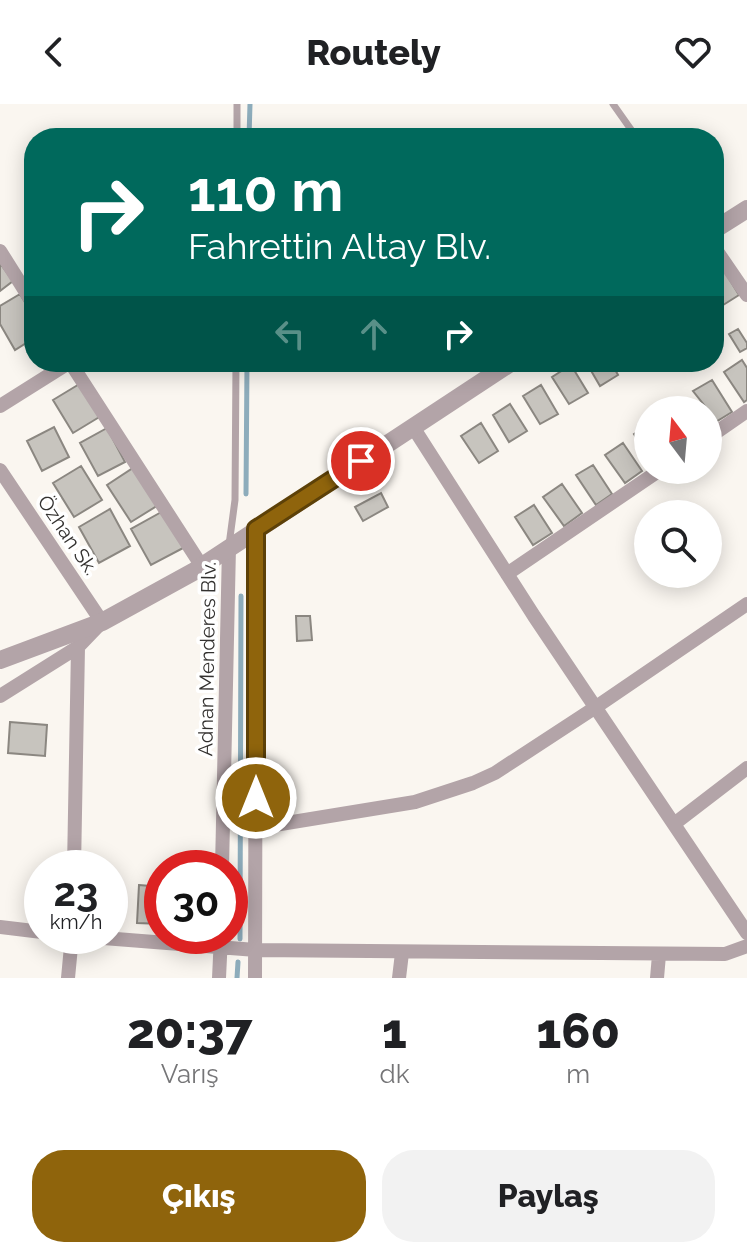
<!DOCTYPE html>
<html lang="tr">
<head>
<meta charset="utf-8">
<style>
  :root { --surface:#fff; --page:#f2f2f2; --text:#202124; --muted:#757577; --accent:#8f640c }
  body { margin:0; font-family:Raleway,sans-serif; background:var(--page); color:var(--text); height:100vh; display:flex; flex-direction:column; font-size:30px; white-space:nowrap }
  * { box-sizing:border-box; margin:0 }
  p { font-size:26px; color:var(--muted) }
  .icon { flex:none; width:44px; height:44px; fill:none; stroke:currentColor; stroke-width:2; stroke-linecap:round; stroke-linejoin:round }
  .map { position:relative; height:874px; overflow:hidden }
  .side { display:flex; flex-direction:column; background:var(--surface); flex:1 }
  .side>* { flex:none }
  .top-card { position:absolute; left:24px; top:24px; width:700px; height:244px; border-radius:32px; box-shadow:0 4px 20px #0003; background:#00695c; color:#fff; overflow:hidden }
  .needle { width:52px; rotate:344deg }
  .controls { position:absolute; left:634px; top:292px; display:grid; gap:16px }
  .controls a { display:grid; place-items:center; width:88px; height:88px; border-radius:50%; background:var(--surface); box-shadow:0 4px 20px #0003; font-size:40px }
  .speed { position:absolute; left:24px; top:746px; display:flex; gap:16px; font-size:40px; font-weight:700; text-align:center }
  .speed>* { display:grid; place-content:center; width:104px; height:104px; border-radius:50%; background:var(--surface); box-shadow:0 4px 20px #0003; line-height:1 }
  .speed small { font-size:20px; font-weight:400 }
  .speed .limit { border:12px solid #d22; background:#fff; color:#111 }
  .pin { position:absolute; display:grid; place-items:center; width:68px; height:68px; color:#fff; margin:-34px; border:4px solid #fff; border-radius:50%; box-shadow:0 2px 8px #0007 }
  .me { position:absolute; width:88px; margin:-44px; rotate:0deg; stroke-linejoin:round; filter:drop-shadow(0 0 6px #0008) }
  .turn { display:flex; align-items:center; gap:28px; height:168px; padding:0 32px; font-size:36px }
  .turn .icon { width:104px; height:104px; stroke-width:2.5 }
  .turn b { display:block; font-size:56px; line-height:68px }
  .lanes { display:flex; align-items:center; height:76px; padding:0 32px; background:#0003; justify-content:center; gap:40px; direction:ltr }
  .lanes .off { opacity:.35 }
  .eta { display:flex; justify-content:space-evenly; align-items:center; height:136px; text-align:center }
  .eta b { font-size:48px; font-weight:800; line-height:56px }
  .button { display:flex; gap:16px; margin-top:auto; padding:16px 32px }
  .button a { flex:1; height:92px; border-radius:32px; background:var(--accent); color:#fff; font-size:32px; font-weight:800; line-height:92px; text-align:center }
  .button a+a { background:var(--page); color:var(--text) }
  header { display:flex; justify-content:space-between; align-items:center; height:104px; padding:0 32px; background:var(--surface); font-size:36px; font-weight:800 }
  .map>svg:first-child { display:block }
</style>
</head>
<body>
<header><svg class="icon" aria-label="back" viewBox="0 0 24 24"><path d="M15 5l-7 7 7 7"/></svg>Routely<svg class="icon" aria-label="heart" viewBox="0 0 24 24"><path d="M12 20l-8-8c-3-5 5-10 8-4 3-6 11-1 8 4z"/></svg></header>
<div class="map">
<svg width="747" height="874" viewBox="0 0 747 874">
  <rect width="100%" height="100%" fill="#faf6f0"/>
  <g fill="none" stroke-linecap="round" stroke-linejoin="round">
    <path stroke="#8dacbb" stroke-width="5" d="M249 34 250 0
      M246 390 247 258
      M240 835 241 492
      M237 874 238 858"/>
  </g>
  <path fill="#c7c4be" stroke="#8b8781" stroke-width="2" d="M0 159 13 177 0 187Z
    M722 163 739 191 720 203 714 194V168Z
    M20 190 34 213V234L15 246 0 220V202Z
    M738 225 747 239V244L740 248 729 230Z
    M742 256 747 264V296L744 298 724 268Z
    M586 258H611L618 271 600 282Z
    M571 261 588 289 569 300 552 273Z
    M712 276 732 308 714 319 708 306 693 287Z
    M81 279 101 312 73 329 53 296Z
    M541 281 558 310 540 320 523 292Z
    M683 297 688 306H667Z
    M510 300 527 327 509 338 493 311Z
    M481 319 498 347 479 359 461 332Z
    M648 321V353L634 330Z
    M54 323 69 353 42 367 27 337Z
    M107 324 125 358 98 372 80 339Z
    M623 339 642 367 625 379 605 351Z
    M593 361 612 390 596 401 576 371Z
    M81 362 102 396 74 413 53 379Z
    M136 362 160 400 131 418 107 381Z
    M562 380 582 409 564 422 543 393Z
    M381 389 388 403 363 417 355 403Z
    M534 401 552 429 533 441 515 413Z
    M110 405 130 442 99 459 79 423Z
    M165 406 185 443 151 461 131 425Z
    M296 512H310L312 536 297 537Z
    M10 618 47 621 45 652 8 649Z
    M139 781 162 783V820L137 819Z"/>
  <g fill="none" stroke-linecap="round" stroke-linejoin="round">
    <path stroke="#b3a4a8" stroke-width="7" d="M613 0 637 34
      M237 34V0
      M229 441 235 396 236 258"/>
    <path stroke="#b3a4a8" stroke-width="14" d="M714 143 747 191
      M0 147 34 201
      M70 258 201 461
      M0 302 70 258
      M413 323 534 512 747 829
      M708 334 747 307
      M0 366 102 518 78 543 0 592
      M507 470 660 366
      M674 720 747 664
      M256 724 415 698 473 679 495 669 596 603 747 500
      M74 764 78 543
      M222 764 229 443
      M0 823 42 828
      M78 832 256 846 725 850 747 842
      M68 874 72 832
      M219 874 221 832
      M255 874 256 425
      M399 874 402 849
      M657 874 659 851"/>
    <path stroke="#b3a4a8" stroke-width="18" d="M714 126 747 105
      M0 556 102 518 193 468 512 258"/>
  </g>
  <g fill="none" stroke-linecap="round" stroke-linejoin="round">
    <g stroke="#5d4108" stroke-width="20">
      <path id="route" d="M256 694V425L361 357"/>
    </g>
    <use href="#route" stroke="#8f640c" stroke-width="14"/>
  </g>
  <g text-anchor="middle" stroke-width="7" stroke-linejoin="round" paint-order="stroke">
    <g font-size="20" fill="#33312f" stroke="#fff">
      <text transform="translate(68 431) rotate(56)" y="7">Özhan Sk.</text>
      <text transform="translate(207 555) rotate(-89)" y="7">Adnan Menderes Blv.</text>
    </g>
  </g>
</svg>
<div class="controls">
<a><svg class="needle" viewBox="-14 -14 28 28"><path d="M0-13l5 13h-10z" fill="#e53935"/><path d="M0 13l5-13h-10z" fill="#757577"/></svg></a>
<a><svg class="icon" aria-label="search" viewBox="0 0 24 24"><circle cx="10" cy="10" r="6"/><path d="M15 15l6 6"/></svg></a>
</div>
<div class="speed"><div>23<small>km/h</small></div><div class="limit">30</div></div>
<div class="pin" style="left:361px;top:357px;background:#d93025"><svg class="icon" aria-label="arrive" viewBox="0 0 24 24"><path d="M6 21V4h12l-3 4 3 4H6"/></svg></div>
<svg class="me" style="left:256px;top:694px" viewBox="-20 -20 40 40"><circle r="17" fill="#8f640c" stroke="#fff" stroke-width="3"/><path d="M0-11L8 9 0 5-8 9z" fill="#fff"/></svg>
<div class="top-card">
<div class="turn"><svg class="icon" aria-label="right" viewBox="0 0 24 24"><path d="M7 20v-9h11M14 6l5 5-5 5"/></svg><div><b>110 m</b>Fahrettin Altay Blv.</div></div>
<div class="lanes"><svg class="icon off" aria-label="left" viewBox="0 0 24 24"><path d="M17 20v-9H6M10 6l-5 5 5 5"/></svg><svg class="icon off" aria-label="ahead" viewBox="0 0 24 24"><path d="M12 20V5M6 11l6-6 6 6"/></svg><svg class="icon" aria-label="right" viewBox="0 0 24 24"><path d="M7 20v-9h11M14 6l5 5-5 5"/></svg></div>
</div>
</div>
<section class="side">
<div class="eta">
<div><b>20:37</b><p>Varış</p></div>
<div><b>1</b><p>dk</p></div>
<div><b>160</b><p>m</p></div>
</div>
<div class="button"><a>Çıkış</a><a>Paylaş</a></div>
</section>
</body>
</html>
